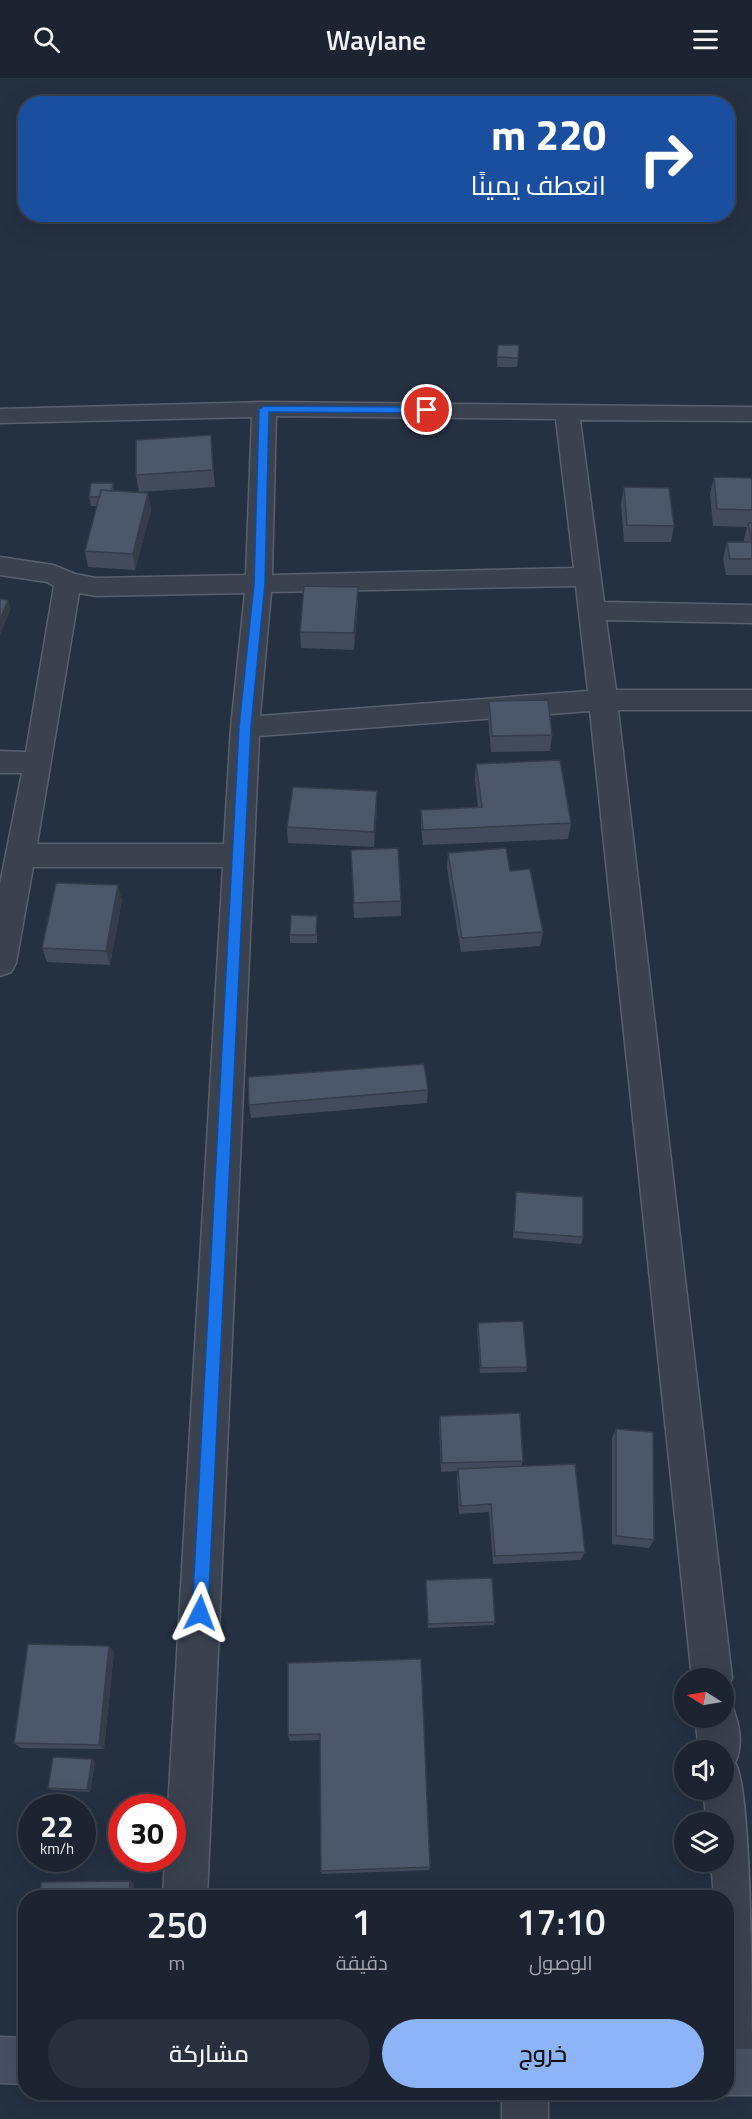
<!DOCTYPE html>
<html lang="ar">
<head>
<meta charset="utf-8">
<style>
  :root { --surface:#1c2431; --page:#29303d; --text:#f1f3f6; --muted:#a0a4ab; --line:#3a414d; --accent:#8eb4f8 }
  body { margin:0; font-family:"Titillium Web",Cairo,sans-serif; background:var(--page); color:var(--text); direction:rtl; height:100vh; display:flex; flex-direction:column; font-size:22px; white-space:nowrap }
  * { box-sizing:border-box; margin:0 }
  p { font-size:20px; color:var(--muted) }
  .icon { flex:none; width:33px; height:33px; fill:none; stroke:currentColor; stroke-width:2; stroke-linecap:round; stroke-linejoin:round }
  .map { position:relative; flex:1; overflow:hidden; direction:ltr }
  .details { position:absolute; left:18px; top:1812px; width:716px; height:210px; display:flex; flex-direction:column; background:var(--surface); border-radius:24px; box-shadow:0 6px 24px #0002,0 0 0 2px var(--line); direction:rtl }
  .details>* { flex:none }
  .guide { position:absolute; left:18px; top:18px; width:717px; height:126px; border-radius:24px; box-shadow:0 6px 24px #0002,0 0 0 2px var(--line); direction:rtl; background:#1a4fa0; color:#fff; overflow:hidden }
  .needle { width:39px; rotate:281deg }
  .tools { position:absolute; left:674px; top:1590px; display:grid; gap:12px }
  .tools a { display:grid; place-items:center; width:60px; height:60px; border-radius:50%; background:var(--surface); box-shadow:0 6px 24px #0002,0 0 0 2px var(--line); font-size:30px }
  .speed { position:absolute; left:18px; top:1716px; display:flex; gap:12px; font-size:30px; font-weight:700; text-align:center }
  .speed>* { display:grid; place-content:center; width:78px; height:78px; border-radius:50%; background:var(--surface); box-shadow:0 6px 24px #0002,0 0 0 2px var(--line); line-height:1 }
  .speed small { font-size:15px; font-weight:400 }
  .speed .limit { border:9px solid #d22; background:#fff; color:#111 }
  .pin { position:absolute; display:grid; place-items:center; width:51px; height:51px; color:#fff; margin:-26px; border:3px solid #fff; border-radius:50%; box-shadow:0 2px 6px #0007 }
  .me { position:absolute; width:66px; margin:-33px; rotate:3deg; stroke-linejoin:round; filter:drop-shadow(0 0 4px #0008) }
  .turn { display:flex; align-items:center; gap:21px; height:126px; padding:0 30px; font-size:27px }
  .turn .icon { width:78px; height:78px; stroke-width:2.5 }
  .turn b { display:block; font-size:42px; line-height:51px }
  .eta { display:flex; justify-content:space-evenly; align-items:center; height:102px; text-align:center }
  .eta b { font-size:36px; font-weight:600; line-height:42px }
  .button { display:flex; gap:12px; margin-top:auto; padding:12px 30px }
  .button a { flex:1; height:69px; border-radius:36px; background:var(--accent); color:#111; font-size:24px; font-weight:600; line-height:69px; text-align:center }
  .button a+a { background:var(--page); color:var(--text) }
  header { display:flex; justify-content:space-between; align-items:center; height:78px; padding:0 30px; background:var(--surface); font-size:27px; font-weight:600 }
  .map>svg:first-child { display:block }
</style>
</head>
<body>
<header><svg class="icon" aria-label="menu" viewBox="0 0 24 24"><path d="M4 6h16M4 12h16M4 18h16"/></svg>Waylane<svg class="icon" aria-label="search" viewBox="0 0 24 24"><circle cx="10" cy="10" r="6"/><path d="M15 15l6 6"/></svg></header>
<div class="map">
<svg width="752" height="2041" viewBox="0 0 752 2041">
  <rect width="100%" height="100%" fill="#253041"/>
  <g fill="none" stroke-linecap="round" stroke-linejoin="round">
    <g stroke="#58606e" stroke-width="3">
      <path id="street" d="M264 324 752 329V343L580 342 604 524 752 527V545L606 542 616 612H752V632H618L732 1600 726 1614 723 1616V1600H692L590 633 259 658 207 1820H163L165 1780H172V1730H168L223 789H33L16 885 11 894 0 898V806L22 695H0V673L26 674 54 508 47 504 0 497V479L53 487 75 496 96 500 246 497 252 339 0 345V331ZM276 338 556 341 574 490 272 497ZM576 508 588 613 260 638 271 514ZM79 515 96 518 245 515 231 649 224 766H37Z
        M723 1622 731 1625C739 1645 744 1665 735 1685 752 1707 752 1939 752 1985L736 1978C718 1936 726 1866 726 1820H714L711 1784H723V1744H707L703 1712H723V1672H699L695 1640H723Z
        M502 2014H548V2041H502Z"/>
    </g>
    <g stroke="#58606e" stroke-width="3">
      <path id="secondary" d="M0 1959 26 1960V2006L0 2005Z
        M726 1971H752V2017H726L720 2014H726Z"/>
    </g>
    <use href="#street" fill="#3a4250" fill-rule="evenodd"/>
    <use href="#secondary" fill="#485163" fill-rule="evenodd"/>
  </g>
  <path fill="#414b5b" d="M498 267 518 280 517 289H497Z
    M212 374 215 409 139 414 136 397Z
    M714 399 752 400V497H726L723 481 727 464H744V461L747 449 713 448 710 416Z
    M113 405 114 413 148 415 151 432 135 492 88 489 85 473 97 428H91L89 419Z
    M624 409 674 448 671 464H624L621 426Z
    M358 525 354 572 301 570 300 554Z
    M489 623 552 657 550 673 491 674 488 639Z
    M476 686 571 745 568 761 423 767 421 747V732L478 729 475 702Z
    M377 713V729L374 769 288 765 287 749Z
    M351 772 401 823V838L354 840Z
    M448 775 510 793 543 854 540 868 461 874 447 790Z
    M122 822 110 887 47 884 42 870Z
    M317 846V865H290V857Z
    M428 1012 427 1025 251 1040 249 1027Z
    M516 1114 583 1159 581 1166 513 1160Z
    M478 1245 527 1289 526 1294 480 1295 477 1250Z
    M440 1338 523 1383 521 1389 585 1474 581 1482 493 1486 489 1434 459 1436 457 1400 458 1393 441 1394 439 1347Z
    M616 1351 654 1462 649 1470 612 1466V1360Z
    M426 1502 495 1544 494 1547 428 1550Z
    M109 1568 114 1574 104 1671 21 1670 14 1665Z
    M288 1585 430 1789 429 1792 322 1796 321 1793 320 1662 290 1663 288 1657Z
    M92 1681 95 1683 90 1714 52 1712 48 1710Z"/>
  <path fill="#353d4a" d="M148 415 151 432 135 492 133 476Z
    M358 509V525L354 572V555Z
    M8 522 11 531 0 557V542Z
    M377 713V729L374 769V754Z
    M118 807 122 822 110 887 106 873Z
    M109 1568 114 1574 104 1671 99 1667Z
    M92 1681 95 1683 90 1714 87 1712Z
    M130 1803 134 1805V1820H129Z"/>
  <path fill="#4c576a" stroke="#353d4a" stroke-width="1.5" d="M498 267H519L518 280 497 279Z
    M211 357 213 392 136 397V362Z
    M714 399 752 400V432L717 431Z
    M91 405H113L112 413 101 412 100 419H89Z
    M624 409 669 410 674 448 627 447Z
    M101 412 148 415 133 476 85 473Z
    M748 445H752V481H730L727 464H752Z
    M304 508 358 509 354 555 300 554Z
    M0 521 8 522 0 542Z
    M548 622 552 657 492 658 489 623Z
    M560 682 571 745 423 752 421 732 482 729 476 686Z
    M293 709 377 713 374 754 287 749Z
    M398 770 401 823 354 825 351 772Z
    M506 770 510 793 530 791 543 854 462 860 448 775Z
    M56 805 118 807 106 873 42 870Z
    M291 837 317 838 316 857H290Z
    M424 986 428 1012 249 1027 248 999Z
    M516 1114 583 1119V1159L514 1154Z
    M523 1243 527 1289 481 1290 478 1245Z
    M520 1335 523 1383 442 1385 440 1338Z
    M616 1351 653 1354 654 1462 616 1458Z
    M575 1386 585 1474 495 1478 491 1426 461 1428 458 1391Z
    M492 1500 495 1544 428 1546 426 1502Z
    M28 1566 109 1568 99 1667 14 1665Z
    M421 1581 430 1789 321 1793 320 1656 288 1657V1585Z
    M53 1679 92 1681 87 1712 48 1710Z
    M130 1803 129 1820H40L41 1804Z"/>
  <path fill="#1a73e8" stroke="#114b97" stroke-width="1.5" d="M264 328 427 329 432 332 427 335 269 334 265 506 251 649 208 1535 206 1541 200 1543 194 1541 192 1535 239 649 254 506 259 331Z"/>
</svg>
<div class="tools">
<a><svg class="needle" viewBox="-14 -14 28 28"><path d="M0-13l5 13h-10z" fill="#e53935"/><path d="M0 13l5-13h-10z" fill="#a0a4ab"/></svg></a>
<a><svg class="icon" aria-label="sound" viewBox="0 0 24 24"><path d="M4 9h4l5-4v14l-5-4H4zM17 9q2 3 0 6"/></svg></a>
<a><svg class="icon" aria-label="layers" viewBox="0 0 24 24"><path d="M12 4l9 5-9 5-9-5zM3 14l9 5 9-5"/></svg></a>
</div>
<div class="speed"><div>22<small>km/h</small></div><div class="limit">30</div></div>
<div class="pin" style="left:427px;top:332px;background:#d93025"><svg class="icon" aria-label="arrive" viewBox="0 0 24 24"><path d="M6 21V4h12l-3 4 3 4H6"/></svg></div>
<svg class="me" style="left:200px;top:1535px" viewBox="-20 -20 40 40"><path d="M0-17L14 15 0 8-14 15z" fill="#1a73e8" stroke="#fff" stroke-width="4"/></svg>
<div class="guide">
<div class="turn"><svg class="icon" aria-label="right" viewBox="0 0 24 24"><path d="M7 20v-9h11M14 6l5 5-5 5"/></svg><div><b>220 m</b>انعطف يمينًا</div></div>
</div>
<section class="details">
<div class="eta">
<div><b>17:10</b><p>الوصول</p></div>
<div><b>1</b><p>دقيقة</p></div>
<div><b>250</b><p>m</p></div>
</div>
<div class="button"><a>خروج</a><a>مشاركة</a></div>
</section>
</div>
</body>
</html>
